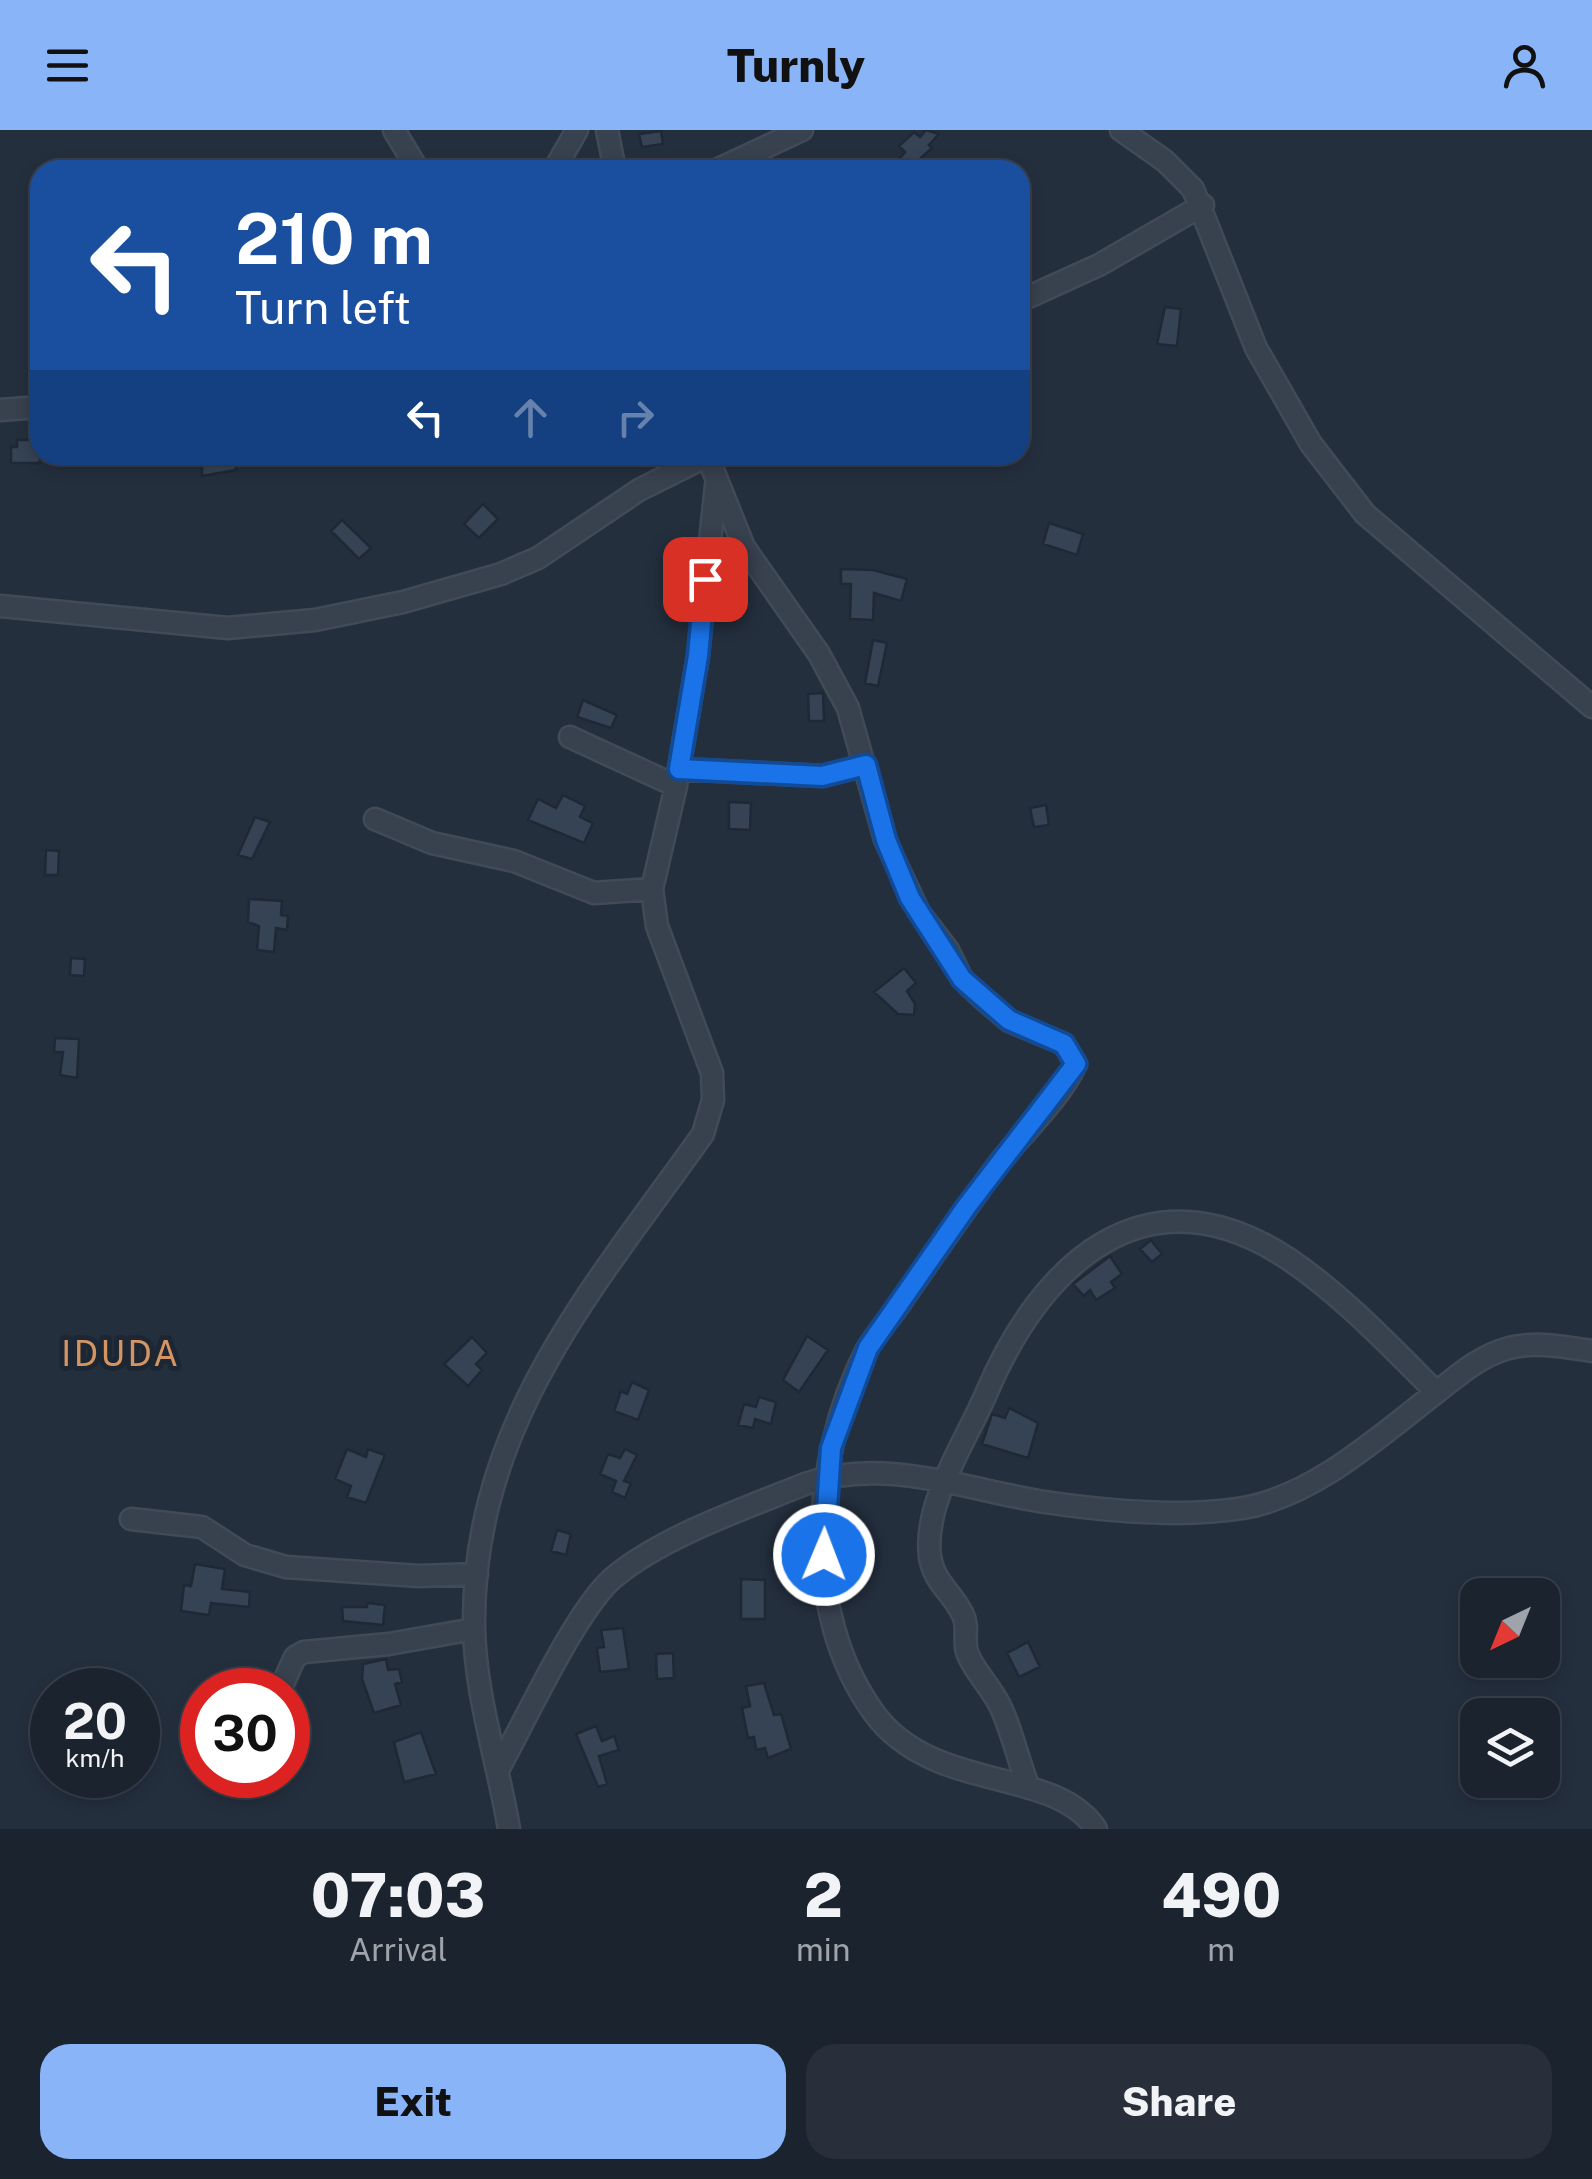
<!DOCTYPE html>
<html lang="en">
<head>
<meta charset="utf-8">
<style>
  :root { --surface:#1b232e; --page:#282f3a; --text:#f1f3f6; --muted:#a0a4aa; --line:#39404a; --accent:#8ab4f8 }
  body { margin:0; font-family:"Public Sans",sans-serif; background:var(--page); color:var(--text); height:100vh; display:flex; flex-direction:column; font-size:38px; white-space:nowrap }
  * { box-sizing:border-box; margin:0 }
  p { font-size:32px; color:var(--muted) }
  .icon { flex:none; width:55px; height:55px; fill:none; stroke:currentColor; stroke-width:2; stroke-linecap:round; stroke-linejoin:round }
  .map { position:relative; height:1699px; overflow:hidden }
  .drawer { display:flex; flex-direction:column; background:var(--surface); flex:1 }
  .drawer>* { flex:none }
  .hud { position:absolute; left:30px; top:30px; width:1000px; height:305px; border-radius:30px; box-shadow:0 5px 15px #0003,0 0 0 2px var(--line); background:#1a4fa0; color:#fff; overflow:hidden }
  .needle { width:65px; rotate:223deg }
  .controls { position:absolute; left:1460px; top:1448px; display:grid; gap:20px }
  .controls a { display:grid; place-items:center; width:100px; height:100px; border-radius:20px; background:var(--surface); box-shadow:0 5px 15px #0003,0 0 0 2px var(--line); font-size:50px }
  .speed { position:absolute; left:30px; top:1538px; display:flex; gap:20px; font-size:50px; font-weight:700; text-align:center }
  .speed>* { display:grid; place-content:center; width:130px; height:130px; border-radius:50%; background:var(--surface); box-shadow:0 5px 15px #0003,0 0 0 2px var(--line); line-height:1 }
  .speed small { font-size:25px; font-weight:400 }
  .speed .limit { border:15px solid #d22; background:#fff; color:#111 }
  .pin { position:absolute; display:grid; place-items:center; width:85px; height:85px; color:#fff; margin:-42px; border-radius:20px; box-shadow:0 5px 15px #0006 }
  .me { position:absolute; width:110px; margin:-55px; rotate:1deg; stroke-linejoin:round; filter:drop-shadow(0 0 8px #0008) }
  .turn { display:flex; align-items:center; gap:35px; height:210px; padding:0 40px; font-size:45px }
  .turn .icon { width:130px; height:130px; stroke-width:2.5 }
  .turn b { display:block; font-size:70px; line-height:85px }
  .lanes { display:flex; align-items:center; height:95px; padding:0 40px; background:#0003; justify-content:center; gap:50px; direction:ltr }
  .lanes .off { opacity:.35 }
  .eta { display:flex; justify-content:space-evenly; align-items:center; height:170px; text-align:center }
  .eta b { font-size:60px; font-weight:800; line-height:70px }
  .action { display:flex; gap:20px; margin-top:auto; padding:20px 40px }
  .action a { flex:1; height:115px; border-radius:30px; background:var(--accent); color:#111; font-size:40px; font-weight:800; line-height:115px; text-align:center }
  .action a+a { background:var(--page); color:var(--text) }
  header { display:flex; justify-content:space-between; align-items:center; height:130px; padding:0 40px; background:var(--accent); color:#111; font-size:45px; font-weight:800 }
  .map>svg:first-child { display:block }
</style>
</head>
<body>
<header><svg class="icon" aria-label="menu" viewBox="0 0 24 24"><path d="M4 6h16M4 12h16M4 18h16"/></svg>Turnly<svg class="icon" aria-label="person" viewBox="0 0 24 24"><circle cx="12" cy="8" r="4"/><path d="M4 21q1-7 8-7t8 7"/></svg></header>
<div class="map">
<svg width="1592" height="1699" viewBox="0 0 1592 1699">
  <rect width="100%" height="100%" fill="#242f3e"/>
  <path fill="#364354" stroke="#1f2835" stroke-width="2.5" d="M926 0 939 4 929 15 932 18 911 37 900 28 905 22 899 16 914 2 920 7Z
    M661 1 663 14 642 17 639 4Z
    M1165 177 1181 179 1177 216 1157 214Z
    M17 310H40V333H11V317H17Z
    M202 325H234L236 340 202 346Z
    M483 374 498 389 479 408 464 394Z
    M342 390 371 418 359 429 331 401Z
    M1049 393 1083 404 1077 425 1043 414Z
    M841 439 873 440 907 449 901 471 874 463 873 490 850 489 851 454H841Z
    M873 510 887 513 878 556 865 553Z
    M823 563 824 591H809L808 564Z
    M583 570 617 585 611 598 577 587Z
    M563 665 585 676 580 687 593 693 584 713 528 690 538 669 556 678Z
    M729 672 751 673 750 700 729 699Z
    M1046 675 1049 695 1034 697 1030 678Z
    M255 687 270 692 252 729 238 725Z
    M46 720 59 721 58 745H45Z
    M249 769 282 771 281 785 288 786 287 800 276 798 274 822 257 820 259 796 248 792Z
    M71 828 85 829 84 846 70 845Z
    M904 838 916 853 907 861 915 874 914 885 898 884 874 862Z
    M55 908 79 909 77 948 60 945 63 922H54Z
    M1151 1110 1162 1124 1152 1132 1140 1119Z
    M1110 1126 1122 1144 1111 1152 1115 1158 1096 1170 1090 1160 1084 1166 1073 1154Z
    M807 1206 828 1220 799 1262 783 1250Z
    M472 1207 487 1223 476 1234 482 1240 468 1256 444 1234Z
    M632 1252 649 1260 638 1290 614 1281 621 1261 627 1264Z
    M759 1267 776 1272 771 1294 755 1289 753 1298 738 1295 744 1274 756 1277Z
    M1009 1278 1038 1293 1028 1328 982 1314 992 1284 1005 1288Z
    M347 1319 366 1327 368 1319 385 1325 366 1373 347 1367 351 1356 335 1349Z
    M625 1319 637 1325 624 1351 631 1353 625 1368 612 1362 616 1351 600 1344 608 1324 620 1328Z
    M557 1400 571 1404 566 1425 551 1421Z
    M195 1434 225 1439 222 1459 250 1462 249 1477 211 1473 209 1485 181 1481 184 1455 191 1456Z
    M741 1449 765 1450V1489H741Z
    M367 1473 385 1475 383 1495 343 1491 342 1477H367Z
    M623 1498 629 1539 600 1542 597 1518 604 1517 601 1500Z
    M1028 1512 1040 1537 1019 1547 1007 1523Z
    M673 1523 674 1548 657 1549 656 1524Z
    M386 1529 388 1540 399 1539 402 1552 395 1554 401 1575 374 1583 362 1549 363 1534Z
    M764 1553 774 1585 781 1584 791 1619 768 1628 765 1618 756 1620 754 1607 748 1608 742 1578 750 1576 746 1556Z
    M596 1596 602 1611 614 1606 619 1620 599 1626 607 1654 598 1657 576 1604Z
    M421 1602 436 1644 404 1652 394 1612Z"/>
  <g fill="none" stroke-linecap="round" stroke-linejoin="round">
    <g stroke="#414a57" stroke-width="25">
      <path id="street" d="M394 0 418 40
        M607 0 615 40
        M1121 0 1165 31 1193 59 1256 218 1311 314 1365 384 1592 577
        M554 40 577 0
        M716 40 802 0
        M1020 171 1099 135 1203 75
        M0 280 40 277
        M707 325 744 417 819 524 848 578 885 710 919 782 948 820 962 849 982 868 1009 891 1064 914 1076 934C1059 971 1022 1003 997 1036 963 1082 930 1130 897 1178 887 1192 874 1206 866 1221 812 1328 800 1481 874 1583 933 1664 1055 1636 1096 1699
        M0 476 228 498 315 490 403 472 501 444 538 428 639 360 707 326
        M570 607 676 656
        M679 639 823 646 865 635
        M375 689 432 713 514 731 594 763 652 759
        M131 1389 202 1397 245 1425 286 1437 419 1446 477 1444
        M281 1558 295 1527 304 1522 389 1514 474 1499
        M499 1638C525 1591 576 1480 613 1448 661 1407 746 1378 805 1354 885 1326 966 1360 1045 1372 1106 1381 1182 1388 1243 1378 1315 1366 1382 1304 1438 1261 1460 1244 1480 1226 1509 1218 1537 1211 1564 1217 1592 1221
        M1029 1658C1019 1633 1013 1605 1002 1580 994 1560 972 1539 967 1522 963 1510 969 1497 963 1485 953 1463 934 1453 930 1427 923 1373 966 1311 986 1264 1042 1131 1148 1035 1290 1130 1343 1166 1391 1217 1436 1262
        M509 1699C498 1633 475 1564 474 1497 472 1294 592 1160 703 1004L713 970 712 943 657 796 652 759 676 656 698 526 716 355"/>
    </g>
    <use href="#street" stroke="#38414e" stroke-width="20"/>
  </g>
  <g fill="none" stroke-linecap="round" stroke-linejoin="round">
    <g stroke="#114b97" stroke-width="25">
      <path id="route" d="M705 449 698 526 679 639 822 646 866 635 886 710 910 768 962 849 1009 890 1064 914 1076 934 967 1076 868 1218 831 1318 824 1425"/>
    </g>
    <use href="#route" stroke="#1a73e8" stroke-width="18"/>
  </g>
  <g text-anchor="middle" stroke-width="10" stroke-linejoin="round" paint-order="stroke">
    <g font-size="35" letter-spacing="2.5" fill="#d59563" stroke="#1d2633">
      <text x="121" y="1236">IDUDA</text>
    </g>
  </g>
</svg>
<div class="controls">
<a><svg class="needle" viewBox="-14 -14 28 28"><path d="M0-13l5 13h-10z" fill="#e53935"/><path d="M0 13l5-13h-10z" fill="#a0a4aa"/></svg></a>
<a><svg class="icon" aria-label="layers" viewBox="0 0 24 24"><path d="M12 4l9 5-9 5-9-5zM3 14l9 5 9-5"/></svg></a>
</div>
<div class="speed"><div>20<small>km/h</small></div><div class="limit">30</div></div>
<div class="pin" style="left:705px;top:449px;background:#d93025"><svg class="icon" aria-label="arrive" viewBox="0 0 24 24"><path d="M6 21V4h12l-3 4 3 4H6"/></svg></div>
<svg class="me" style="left:824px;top:1425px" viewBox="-20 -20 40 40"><circle r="17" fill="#1a73e8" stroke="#fff" stroke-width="3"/><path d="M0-11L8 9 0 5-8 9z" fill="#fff"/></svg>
<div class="hud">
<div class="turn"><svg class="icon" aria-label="left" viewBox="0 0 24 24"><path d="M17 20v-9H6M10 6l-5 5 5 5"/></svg><div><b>210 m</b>Turn left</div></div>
<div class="lanes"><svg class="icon" aria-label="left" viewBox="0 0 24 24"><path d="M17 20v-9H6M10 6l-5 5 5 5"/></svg><svg class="icon off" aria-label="ahead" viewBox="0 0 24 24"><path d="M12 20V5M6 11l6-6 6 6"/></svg><svg class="icon off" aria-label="right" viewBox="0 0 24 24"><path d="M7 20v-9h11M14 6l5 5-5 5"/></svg></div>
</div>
</div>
<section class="drawer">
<div class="eta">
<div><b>07:03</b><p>Arrival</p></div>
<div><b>2</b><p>min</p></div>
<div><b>490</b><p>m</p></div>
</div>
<div class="action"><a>Exit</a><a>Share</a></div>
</section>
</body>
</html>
